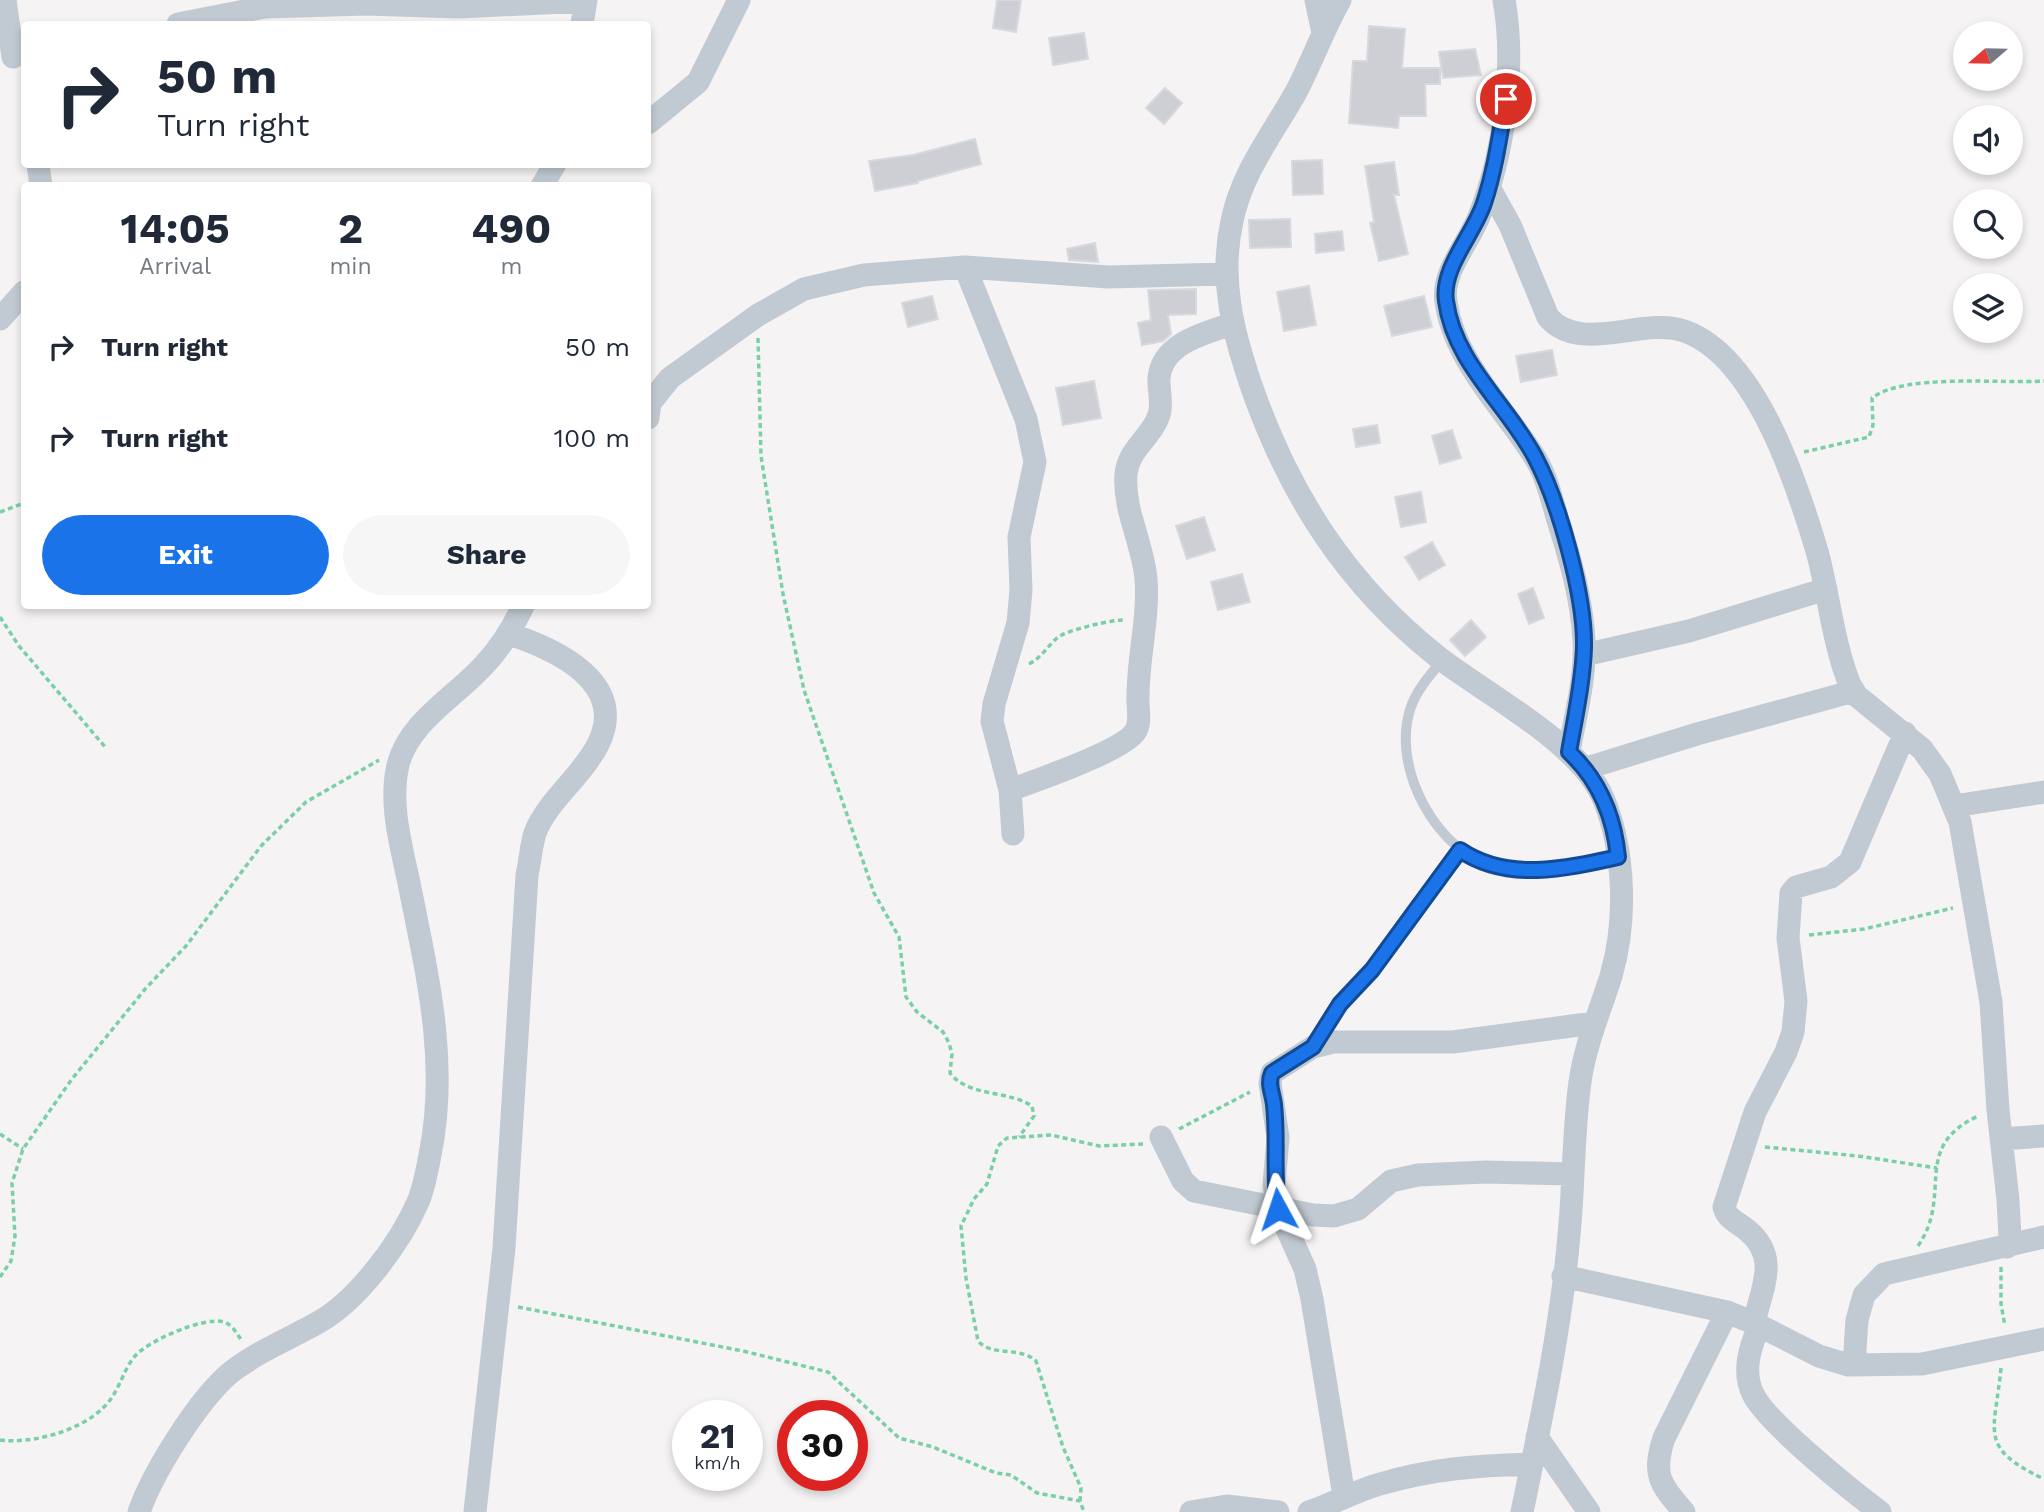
<!DOCTYPE html>
<html lang="en">
<head>
<meta charset="utf-8">
<style>
  :root { --surface:#fff; --page:#f6f6f7; --text:#1f2937; --muted:#747a83; --accent:#1a73e8 }
  body { margin:0; font-family:"Work Sans",sans-serif; background:var(--page); color:var(--text); height:100vh; display:flex; flex-direction:column; font-size:26px; white-space:nowrap }
  * { box-sizing:border-box; margin:0 }
  p { font-size:23px; color:var(--muted) }
  .icon { flex:none; width:38px; height:38px; fill:none; stroke:currentColor; stroke-width:2; stroke-linecap:round; stroke-linejoin:round }
  .map { position:relative; flex:1; overflow:hidden }
  .sheet { position:absolute; left:21px; top:182px; width:630px; height:427px; display:flex; flex-direction:column; background:var(--surface); border-radius:7px; box-shadow:0 4px 10px #0003 }
  .sheet>* { flex:none }
  .guide { position:absolute; left:21px; top:21px; width:630px; height:147px; border-radius:7px; box-shadow:0 4px 10px #0003; background:#fff; color:var(--text); overflow:hidden }
  .needle { width:46px; rotate:250deg }
  .controls { position:absolute; left:1953px; top:21px; display:grid; gap:14px }
  .controls a { display:grid; place-items:center; width:70px; height:70px; border-radius:50%; background:var(--surface); box-shadow:0 4px 10px #0003; font-size:35px }
  .speed { position:absolute; left:672px; top:1400px; display:flex; gap:14px; font-size:35px; font-weight:700; text-align:center }
  .speed>* { display:grid; place-content:center; width:91px; height:91px; border-radius:50%; background:var(--surface); box-shadow:0 4px 10px #0003; line-height:1 }
  .speed small { font-size:18px; font-weight:400 }
  .speed .limit { border:10px solid #d22; background:#fff; color:#111 }
  .pin { position:absolute; display:grid; place-items:center; width:60px; height:60px; color:#fff; margin:-30px; border:4px solid #fff; border-radius:50%; box-shadow:0 2px 7px #0007 }
  .me { position:absolute; width:77px; margin:-38px; rotate:355deg; stroke-linejoin:round; filter:drop-shadow(0 0 5px #0008) }
  .turn { display:flex; align-items:center; gap:24px; height:147px; padding:0 21px; font-size:32px }
  .turn .icon { width:91px; height:91px; stroke-width:2.5 }
  .turn b { display:block; font-size:49px; line-height:60px }
  .eta { display:flex; justify-content:space-evenly; align-items:center; height:119px; text-align:center }
  .eta b { font-size:42px; font-weight:700; line-height:49px }
  .cta { display:flex; gap:14px; margin-top:auto; padding:14px 21px }
  .cta a { flex:1; height:80px; border-radius:42px; background:var(--accent); color:#fff; font-size:28px; font-weight:700; line-height:80px; text-align:center }
  .cta a+a { background:var(--page); color:var(--text) }
  ul { padding:0; list-style:none }
  li { display:flex; align-items:center; gap:21px; height:91px; padding:0 21px }
  li div { flex:1 }
  li b { display:block; font-size:26px }
  li em { font-style:normal }
  .map>svg:first-child { display:block }
</style>
</head>
<body>
<div class="map">
<svg width="2044" height="1512" viewBox="0 0 2044 1512">
  <rect width="100%" height="100%" fill="#f5f3f3"/>
  <path fill="#cdcfd5" stroke="#d7d9de" stroke-width="2" d="M997 0H1021L1016 32 993 28Z
    M1369 26 1405 29 1402 68H1440V84H1425L1426 116H1399L1398 128 1349 123 1353 61H1367Z
    M1084 33 1088 59 1053 65 1049 38Z
    M1475 49 1481 75 1443 78 1439 52Z
    M1165 88 1182 103 1164 124 1146 108Z
    M975 139 981 164 918 181V183L875 191 869 161 913 155Z
    M1322 160 1323 194 1293 195 1292 161Z
    M1394 162 1399 195H1394L1408 254 1379 261 1370 223 1374 222 1365 166Z
    M1290 219 1291 247 1250 248 1249 220Z
    M1342 231 1344 250 1316 253 1315 234Z
    M1095 243 1098 262 1069 260 1067 249Z
    M1309 286 1316 325 1284 331 1277 292Z
    M1196 289V314L1168 315 1171 334 1163 341 1142 345 1138 323 1151 320 1148 290Z
    M932 296 938 319 908 327 902 303Z
    M1424 296 1432 327 1392 336 1384 306Z
    M1552 350 1557 375 1521 382 1516 356Z
    M1094 381 1101 418 1063 425 1056 388Z
    M1377 425 1380 443 1356 447 1353 429Z
    M1452 430 1461 458 1440 464 1432 436Z
    M1421 492 1426 522 1401 527 1395 497Z
    M1204 517 1215 550 1187 559 1176 526Z
    M1432 542 1445 565 1419 580 1405 557Z
    M1242 574 1250 602 1218 610 1211 582Z
    M1533 588 1544 618 1529 624 1518 594Z
    M1471 620 1486 637 1465 656 1450 640Z"/>
  <g fill="none" stroke-linecap="round" stroke-linejoin="round">
    <path stroke="#7ad0a6" stroke-width="3.5" stroke-dasharray="5 3.5" stroke-linecap="butt" d="M758 338 761 456 783 594 804 690 874 893 899 937 906 997 917 1012 943 1032 949 1043 952 1054 950 1073C968 1097 1008 1090 1032 1106L1034 1116 1019 1137
      M1804 452 1869 437 1873 425 1872 398C1904 373 2002 384 2044 381
      M0 512 24 503
      M0 617 19 646 106 748
      M1029 664C1042 657 1047 647 1057 638 1066 630 1114 619 1126 620
      M1809 935 1864 929 1953 908
      M1179 1129 1250 1092
      M0 1134 23 1149
      M1765 1147 1858 1156 1937 1168
      M1918 1246C1954 1194 1910 1148 1978 1116
      M2001 1267V1304L2005 1326
      M0 1277 11 1261 15 1236 12 1183 23 1149 72 1079 146 988 186 946 261 846 306 802 379 760
      M518 1307 743 1351 828 1372 899 1438 933 1447 996 1473 1011 1475 1037 1493 1080 1501 1084 1512
      M2001 1368C1995 1433 1977 1447 2044 1479
      M0 1440C33 1444 81 1431 105 1406 119 1392 123 1370 135 1356 148 1341 204 1316 224 1322 233 1325 237 1334 242 1341
      M1080 1501 1081 1488 1063 1447 1036 1361C1020 1346 992 1357 978 1341L966 1278 961 1226 974 1199 987 1184 998 1146 1007 1138 1051 1135 1099 1146 1143 1144"/>
    <path stroke="#c1cad2" stroke-width="10" d="M1443 660C1431 673 1419 687 1412 704 1388 765 1437 856 1501 869 1539 876 1582 865 1618 857
      M1314 1045 1340 1004 1372 970 1460 850"/>
    <path stroke="#c1cad2" stroke-width="23" d="M5 0 13 57
      M1316 0 1323 33
      M1340 0C1323 30 1312 62 1296 92 1272 135 1242 172 1232 221 1219 279 1233 333 1252 388 1290 496 1347 585 1438 657 1487 695 1581 743 1604 800 1625 853 1627 921 1611 976 1600 1011 1585 1045 1580 1082 1573 1132 1574 1184 1569 1235 1561 1328 1541 1421 1522 1512
      M1504 0C1516 66 1504 152 1480 214 1470 242 1441 271 1446 302 1454 360 1502 406 1532 453 1545 471 1551 496 1557 517 1570 558 1582 599 1584 641 1586 678 1575 716 1569 752
      M178 24 265 7 366 4 459 7 586 1
      M582 24 586 0
      M648 123 698 82 739 0
      M38 164 41 186
      M542 186 555 164
      M1489 187 1510 225 1548 317C1579 354 1641 318 1681 330 1755 352 1797 484 1817 551 1829 595 1833 643 1850 685L1857 696 1922 749 1940 774 1960 822 1991 1002 1998 1110 2008 1200 2010 1237 2007 1247
      M965 267 1026 419 1035 462 1019 537 1021 590 1018 623 994 704 992 721 1010 790 1013 834
      M0 319 24 292
      M648 418 650 403 670 378 758 315 804 289 864 275 965 267 1108 277 1226 274
      M1584 655 1689 631 1826 589
      M1587 768 1697 734 1854 691
      M1010 790C1035 781 1122 751 1135 732 1142 722 1137 707 1138 696 1138 657 1149 618 1146 579 1143 543 1123 510 1126 474 1128 449 1152 437 1159 415 1163 402 1158 390 1159 378 1162 343 1205 333 1232 324
      M1954 806 2044 792
      M1161 1137 1183 1181 1194 1191 1313 1215 1334 1216 1358 1209 1391 1181 1418 1175 1486 1172 1573 1174
      M2001 1139 2044 1136
      M1563 1276 1727 1312 1754 1323 1819 1356 1848 1365 1922 1364 2044 1339
      M1754 1323C1762 1287 1780 1257 1747 1230 1737 1222 1727 1219 1724 1207L1755 1112 1786 1052 1793 1032 1796 1001 1788 938 1791 893 1796 887 1831 877 1850 862 1905 733
      M1759 1326C1750 1347 1742 1372 1753 1394 1766 1422 1853 1492 1880 1512
      M1854 1365 1857 1320 1864 1295 1884 1274 2044 1237
      M1537 1437 1589 1512
      M1344 1496 1312 1299 1305 1269 1278 1209 1274 1184 1278 1138 1270 1083 1272 1073 1313 1047 1333 1042H1453L1594 1023
      M139 1512C153 1472 198 1400 230 1373 258 1351 289 1339 319 1322 358 1300 400 1243 418 1202 424 1188 427 1171 430 1155 449 1062 427 974 409 883 401 845 389 804 398 765 409 721 457 696 485 664 502 646 513 627 523 606
      M475 1512 504 1248 527 875C530 862 531 846 535 833 545 806 573 783 589 759 638 691 567 653 509 634
      M1191 1512 1227 1506 1278 1512
      M1309 1512C1333 1504 1355 1491 1380 1484 1431 1469 1479 1465 1532 1464
      M1684 1512C1660 1484 1652 1475 1664 1438L1727 1312"/>
  </g>
  <g fill="none" stroke-linecap="round" stroke-linejoin="round">
    <g stroke="#114b97" stroke-width="18">
      <path id="route" d="M1278 1209C1273 1174 1278 1140 1274 1105 1273 1094 1267 1084 1272 1073L1313 1047 1340 1004 1372 970 1460 850C1507 882 1565 869 1618 857 1614 816 1599 780 1569 752 1575 717 1583 682 1584 647 1585 596 1559 502 1535 457 1507 404 1454 363 1446 301 1441 268 1474 234 1484 203 1495 170 1500 134 1506 99"/>
    </g>
    <use href="#route" stroke="#1a73e8" stroke-width="12"/>
  </g>
</svg>
<div class="controls">
<a><svg class="needle" viewBox="-14 -14 28 28"><path d="M0-13l5 13h-10z" fill="#e53935"/><path d="M0 13l5-13h-10z" fill="#747a83"/></svg></a>
<a><svg class="icon" aria-label="sound" viewBox="0 0 24 24"><path d="M4 9h4l5-4v14l-5-4H4zM17 9q2 3 0 6"/></svg></a>
<a><svg class="icon" aria-label="search" viewBox="0 0 24 24"><circle cx="10" cy="10" r="6"/><path d="M15 15l6 6"/></svg></a>
<a><svg class="icon" aria-label="layers" viewBox="0 0 24 24"><path d="M12 4l9 5-9 5-9-5zM3 14l9 5 9-5"/></svg></a>
</div>
<div class="speed"><div>21<small>km/h</small></div><div class="limit">30</div></div>
<div class="pin" style="left:1506px;top:99px;background:#d93025"><svg class="icon" aria-label="arrive" viewBox="0 0 24 24"><path d="M6 21V4h12l-3 4 3 4H6"/></svg></div>
<svg class="me" style="left:1278px;top:1209px" viewBox="-20 -20 40 40"><path d="M0-17L14 15 0 8-14 15z" fill="#1a73e8" stroke="#fff" stroke-width="4"/></svg>
<div class="guide">
<div class="turn"><svg class="icon" aria-label="right" viewBox="0 0 24 24"><path d="M7 20v-9h11M14 6l5 5-5 5"/></svg><div><b>50 m</b>Turn right</div></div>
</div>
<section class="sheet">
<div class="eta">
<div><b>14:05</b><p>Arrival</p></div>
<div><b>2</b><p>min</p></div>
<div><b>490</b><p>m</p></div>
</div>
<ul>
<li><svg class="icon" aria-label="right" viewBox="0 0 24 24"><path d="M7 20v-9h11M14 6l5 5-5 5"/></svg><div><b>Turn right</b></div><em>50 m</em></li>
<li><svg class="icon" aria-label="right" viewBox="0 0 24 24"><path d="M7 20v-9h11M14 6l5 5-5 5"/></svg><div><b>Turn right</b></div><em>100 m</em></li>
</ul>
<div class="cta"><a>Exit</a><a>Share</a></div>
</section>
</div>
</body>
</html>
